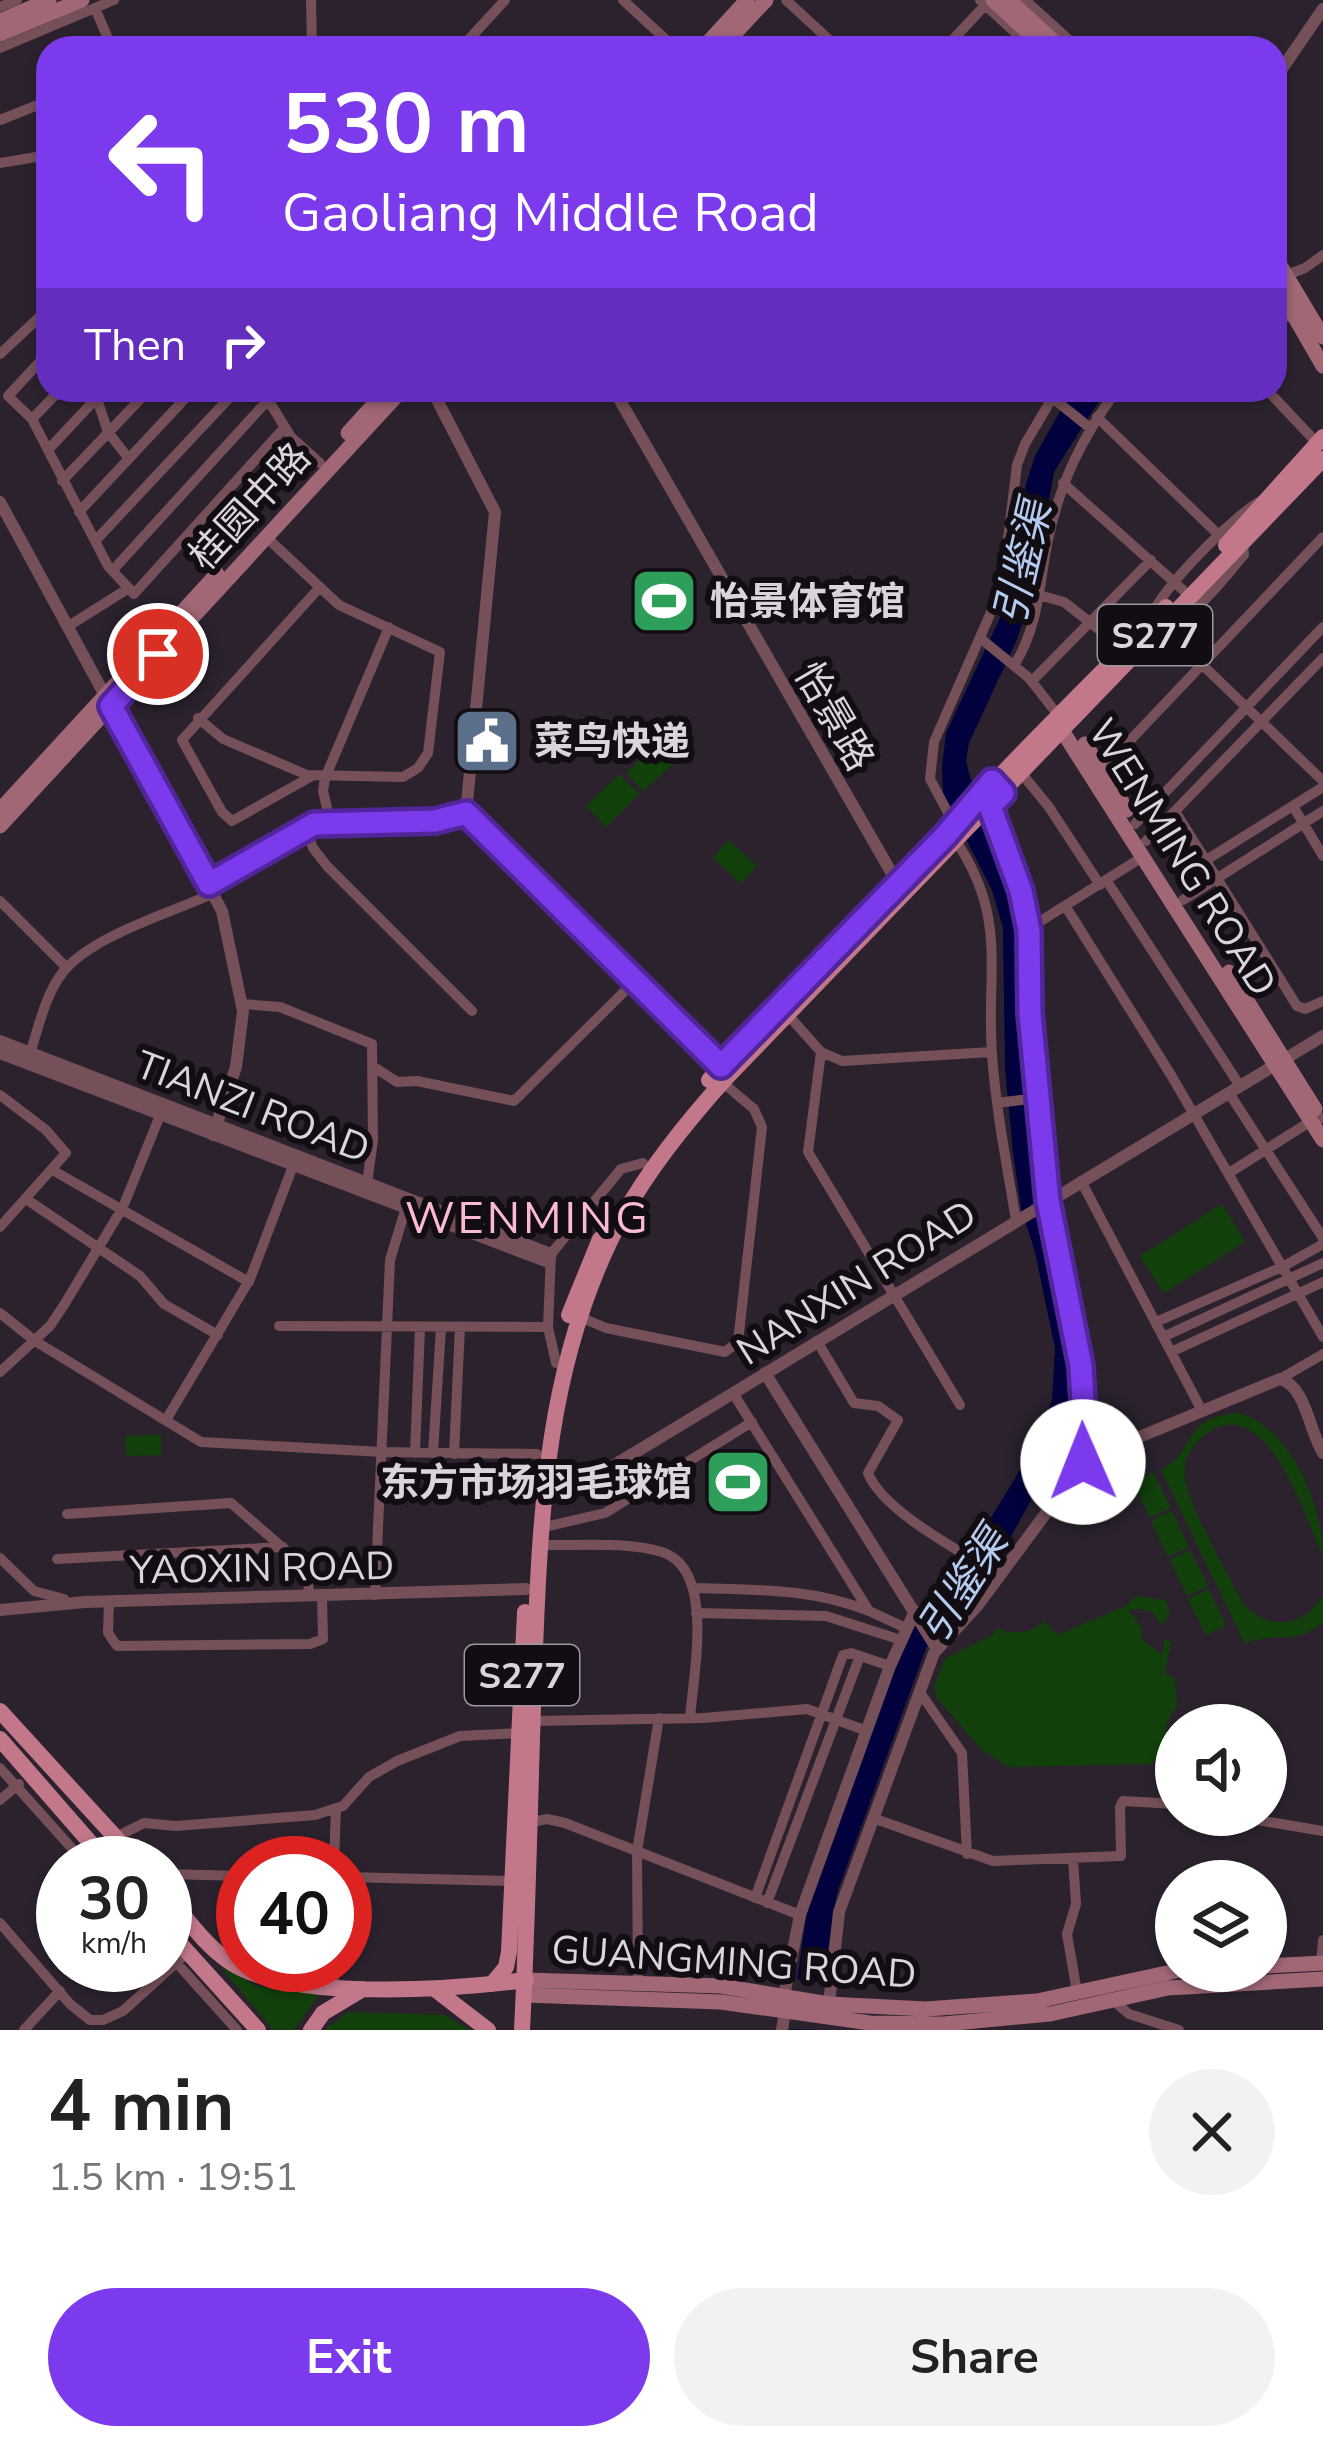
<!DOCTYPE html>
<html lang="en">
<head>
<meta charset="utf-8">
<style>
  :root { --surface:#fff; --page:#f2f2f2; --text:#222; --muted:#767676; --accent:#7c3aed }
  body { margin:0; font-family:"Nunito Sans","Noto Sans SC",sans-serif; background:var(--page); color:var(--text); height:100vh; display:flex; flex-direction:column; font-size:45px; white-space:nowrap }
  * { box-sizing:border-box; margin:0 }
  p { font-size:39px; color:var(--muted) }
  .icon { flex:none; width:66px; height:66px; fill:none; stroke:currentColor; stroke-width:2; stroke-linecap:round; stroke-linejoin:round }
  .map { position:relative; height:2030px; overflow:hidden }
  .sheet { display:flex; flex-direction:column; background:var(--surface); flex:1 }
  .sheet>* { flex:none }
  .top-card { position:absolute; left:36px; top:36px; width:1251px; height:366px; border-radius:36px; box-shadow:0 3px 9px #0004; background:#7c3aed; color:#fff; overflow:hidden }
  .controls { position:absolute; left:1155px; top:1704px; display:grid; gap:24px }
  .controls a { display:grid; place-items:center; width:132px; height:132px; border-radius:50%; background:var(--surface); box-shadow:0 3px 9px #0004; font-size:60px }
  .speed { position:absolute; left:36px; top:1836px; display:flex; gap:24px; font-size:60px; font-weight:700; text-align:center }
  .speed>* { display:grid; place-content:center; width:156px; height:156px; border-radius:50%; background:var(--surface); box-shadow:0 3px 9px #0004; line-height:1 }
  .speed small { font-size:30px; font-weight:400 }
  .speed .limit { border:18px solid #d22; background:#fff; color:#111 }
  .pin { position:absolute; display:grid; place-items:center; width:102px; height:102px; color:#fff; margin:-51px; border:6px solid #fff; border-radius:50%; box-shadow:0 3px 12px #0007 }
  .me { position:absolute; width:132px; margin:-66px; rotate:359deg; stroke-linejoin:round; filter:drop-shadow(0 0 9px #0008) }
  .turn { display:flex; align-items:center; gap:42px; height:252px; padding:0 48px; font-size:54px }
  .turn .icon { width:156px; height:156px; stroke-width:2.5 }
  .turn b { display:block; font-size:84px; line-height:102px }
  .then { display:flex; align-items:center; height:114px; padding:0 48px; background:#0003; gap:24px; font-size:45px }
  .round { display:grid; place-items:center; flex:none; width:126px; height:126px; border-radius:63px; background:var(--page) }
  .overview { display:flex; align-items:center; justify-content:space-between; height:204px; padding:0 48px }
  h1 { font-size:72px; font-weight:700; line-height:90px }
  .primary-button { display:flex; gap:24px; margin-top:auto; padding:24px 48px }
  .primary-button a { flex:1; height:138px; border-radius:72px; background:var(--accent); color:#fff; font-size:48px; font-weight:700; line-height:138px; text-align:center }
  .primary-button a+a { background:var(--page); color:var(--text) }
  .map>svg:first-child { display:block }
</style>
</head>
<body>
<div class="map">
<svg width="1323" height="2030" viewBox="0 0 1323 2030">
  <rect width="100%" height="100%" fill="#2b222e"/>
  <path fill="#11400b" d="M657 744 674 763 643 791 626 773Z
    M619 774 639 794 606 827 586 806Z
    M729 840 757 866 741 884 713 858Z
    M1222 1204 1245 1242 1164 1293 1140 1256Z
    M1239 1413C1292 1428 1323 1506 1323 1557 1305 1517 1264 1380 1200 1439 1189 1449 1182 1464 1185 1480 1190 1509 1229 1576 1244 1605 1270 1631 1305 1628 1323 1595V1622C1298 1646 1272 1631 1245 1644L1161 1470C1198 1451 1179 1418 1239 1413Z
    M161 1435 162 1455 126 1456 125 1436Z
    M1153 1472 1171 1508 1150 1518 1133 1482Z
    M1172 1511 1189 1547 1168 1557 1151 1521Z
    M1190 1550 1208 1586 1187 1596 1170 1560Z
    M1209 1589 1226 1625 1206 1635 1188 1599Z
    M1137 1596 1167 1601 1169 1616 1162 1625C1151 1610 1147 1608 1129 1610L1142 1629 1141 1639 1163 1655 1164 1639 1172 1642 1165 1672 1175 1679 1177 1705 1165 1728 1170 1740 1152 1764 1008 1767 981 1749 936 1697 934 1687 945 1659 992 1635 997 1628C1012 1635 1032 1634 1044 1621L1057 1635 1126 1606Z
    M220 1966 257 1986 316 1992 318 1996 294 2030H273Z
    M348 2012 445 2015 470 2030H324Z"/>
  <path fill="#00013d" d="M1072 390H1106L1054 472 1033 586 1018 637 969 743 966 760 970 777 997 836 1026 942 1024 1016 1027 1060 1048 1222 1076 1364V1396L1058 1451 1008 1542 926 1648 837 1893 815 2030H790L807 1910 890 1677 914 1626 973 1547 1011 1485 1034 1446 1052 1400 1055 1348 1035 1252 1021 1208 1013 1152 1005 1069 1003 928 992 890 943 794 942 767 946 733 1007 603 1026 484 1035 456Z"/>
  <path fill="#2b222e" d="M796 1979 824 1983 817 2030 789 2029Z"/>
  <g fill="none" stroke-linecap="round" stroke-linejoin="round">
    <path stroke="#755058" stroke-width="10" d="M311 0 312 48
      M623 0 675 48
      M786 0 838 48
      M980 0 1032 48
      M1025 0 1078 48
      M0 7 17 0
      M95 8 112 48
      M0 48 114 0
      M461 48 505 0
      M945 48 988 2
      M0 120 48 101
      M0 163 48 155
      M1275 238 1282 252 1279 263
      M1284 276 1305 268 1323 255
      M1275 319 1300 314
      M48 353 8 396 32 419 108 566 134 594 284 428
      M0 354 48 309
      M94 390 108 432 129 459
      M262 390 291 437 320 463
      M1043 390 1090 428
      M1267 390 1317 443
      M1097 417 1227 543
      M32 419 60 390
      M48 450 104 390
      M62 481 149 390
      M1063 483 1183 590
      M79 512 193 390
      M97 539 232 395 243 390
      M113 570 267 401
      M1039 595 1064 602 1124 649
      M1150 622C1152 597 1236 513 1261 501
      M1169 622C1197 617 1225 576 1244 555L1243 544
      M67 627 129 588
      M1163 627 1323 781
      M980 638 1029 678 1058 715
      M1015 664C1039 625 1039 584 1048 540 1060 483 1082 437 1117 390
      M1032 681 1151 560
      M198 718 223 739 307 775 403 777 418 768 428 753 440 652 339 605 265 536
      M1102 770 1323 537
      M1022 774 1049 807 1100 885
      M312 776 232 821 222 812 182 740 320 587
      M990 806 1021 891 1029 931 1030 1013 1048 1201 1081 1366 1083 1401 1075 1439 1086 1459
      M1293 806 1323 856
      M1176 813 1297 1006 1305 1009 1323 1001
      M330 821 323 791 325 778 389 627
      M954 824 930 779 934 742 1002 587 1017 465 1025 444 1057 390
      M1135 824 1323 627
      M305 828 313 848 327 866 472 1011
      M956 841C1008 919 986 969 992 1055 996 1110 1007 1165 1016 1220
      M1146 841 1323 658
      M1208 859 1323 787
      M1107 881 1240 1086
      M1183 900 1323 811
      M0 901 67 968
      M1066 907 1171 1075 1323 1337
      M1028 929 1144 856
      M243 1004 280 1007 372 1044 373 1140 366 1190
      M788 1015 821 1052 808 1152 960 1405
      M821 1052 842 1061 992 1052
      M28 1060C37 1033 45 994 63 972 93 935 171 913 214 893
      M374 1067 397 1082 417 1081 514 1101 635 981
      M1229 1093 1323 1238
      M0 1095 46 1130 66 1153 0 1227
      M997 1103 1037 1098
      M1321 1118H1323
      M54 1171 249 1282
      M1229 1173 1311 1121
      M1081 1181 1201 1409
      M26 1199 140 1276 164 1304 218 1335
      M0 1313 35 1341 201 1442 383 1452 537 1454
      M580 1317 606 1328 725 1352 738 1342 762 1127 754 1109 722 1082
      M1156 1322 1284 1266 1323 1244
      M279 1326 548 1327
      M1163 1337 1323 1263
      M817 1341 854 1403 878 1406 898 1420 868 1473C883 1512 964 1553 1000 1576
      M1171 1352 1323 1282
      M556 1363 548 1327 551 1254 621 1169 643 1163
      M0 1372 50 1326 64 1305 123 1207 163 1108
      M1280 1379 1323 1354
      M733 1393 869 1611 906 1628
      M166 1420 250 1279 296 1158
      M415 1453 420 1328
      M433 1453 441 1328
      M454 1454 460 1327
      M67 1514 231 1503 305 1567 310 1596
      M540 1528 605 1513 752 1422
      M539 1545C577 1546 626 1541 662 1552 716 1569 693 1675 690 1718
      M0 1558 34 1591 64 1599
      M57 1559 283 1547
      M696 1588C758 1590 810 1588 869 1611
      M375 1595 390 1260 408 1201
      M109 1601 108 1633 117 1646 310 1644 323 1639 322 1596
      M696 1613 826 1616 901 1640
      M919 1691 962 1753 967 1854
      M533 1721 703 1718 807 1709 867 1731
      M0 1768 85 1863
      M0 1800 19 1784
      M1227 1815 1323 1831
      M873 1818 993 1861 1121 1856 1120 1807 1123 1801 1176 1804
      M531 1822 547 1819 565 1823 800 1915
      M116 1837 144 1823 176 1826 315 1815 343 1806 369 1777 397 1761 460 1736 519 1733
      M1073 1858 1076 1904 1067 1934 1077 1992
      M334 1863 336 1809
      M165 1874 243 1876
      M345 1877 513 1881
      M755 1898 843 1655 851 1653 890 1666
      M767 1903 860 1656
      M0 1923 70 2004 90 2020H103L123 2011 188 1952
      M165 1950 237 2030
      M1321 1963 1323 1940
      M334 1965V1985
      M638 1983 637 1851 659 1718
      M1110 1998 1129 2014 1179 2030
      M24 2030 60 1991"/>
    <path stroke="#755058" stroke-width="12" d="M1275 79 1323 9
      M432 390 495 512 466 813
      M614 390 898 884
      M0 502 222 911 243 1011 236 1067 213 1135
      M466 813 721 1067
      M209 884 314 824 435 821 466 813
      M0 1041 551 1254
      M0 1053 548 1262
      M765 1373 937 1649
      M543 1497 565 1494 583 1484 1323 1036
      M0 1610 85 1602 526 1589
      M784 1996 800 1915 890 1666 915 1611
      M829 2004 839 1912 934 1653 978 1605 1086 1459 1280 1379C1306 1386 1309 1431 1323 1453
      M782 2030 785 2011"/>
    <path stroke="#a16775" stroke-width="15" d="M993 0 1045 48
      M1009 0 1061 48
      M0 21 49 0
      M0 34 82 0
      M703 48 747 0
      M721 48 766 0
      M1275 257 1323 337
      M1275 283 1323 366
      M348 433 387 390
      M1059 718 1063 732 1323 1140
      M1085 744 1127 810
      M0 810 217 574
      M0 826 402 390
      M1229 972 1315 1109
      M1266 1966 1323 1963
      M526 1980 721 1986 829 2004 926 2009 1037 2001 1176 1971
      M524 1995 721 2002 870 2023 944 2024 1050 2014 1168 1988 1323 1979"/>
    <path stroke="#c3788a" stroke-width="16" d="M1226 545 1323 437
      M709 1080C784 995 869 921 944 836 1015 757 1092 683 1166 607
      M569 1315 600 1239
      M0 1711 139 1863
      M0 1739 108 1863
      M165 1893C185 1916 204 1945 230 1962 289 2002 455 1989 526 1980
      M165 1927 258 2030
      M492 1984 506 1967 509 1952 525 1612
      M436 1990 488 2030
      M311 2030 323 2013 363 1989
      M522 2030C528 1912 530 1793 534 1675 540 1516 545 1357 624 1214 652 1164 689 1119 728 1076L1323 459"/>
  </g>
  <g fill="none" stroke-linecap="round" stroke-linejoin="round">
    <g stroke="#51269a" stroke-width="30">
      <path id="route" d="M158 654 111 706 209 884 314 824 435 821 466 813 721 1066 945 836 992 781 1003 793 990 806 1021 891 1029 931 1030 1013 1048 1201 1081 1366 1083 1401 1075 1439 1086 1459 1083 1462"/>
    </g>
    <use href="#route" stroke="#7c3aed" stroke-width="21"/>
  </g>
  <defs>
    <g id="stadium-square" transform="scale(3.45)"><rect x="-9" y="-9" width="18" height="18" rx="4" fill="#2e9e5b" stroke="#110d12"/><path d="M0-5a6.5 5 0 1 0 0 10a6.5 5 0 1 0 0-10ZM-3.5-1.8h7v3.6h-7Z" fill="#fff"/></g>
    <g id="civic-square" transform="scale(3.45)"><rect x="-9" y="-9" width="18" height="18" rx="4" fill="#5c6f8a" stroke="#110d12"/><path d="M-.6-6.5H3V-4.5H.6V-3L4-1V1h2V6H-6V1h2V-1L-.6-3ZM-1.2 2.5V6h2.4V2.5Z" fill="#fff"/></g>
  </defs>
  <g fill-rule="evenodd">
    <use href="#stadium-square" x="664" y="601"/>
    <use href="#civic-square" x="487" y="741"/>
    <use href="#stadium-square" x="738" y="1482"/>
  </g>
  <g text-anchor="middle" stroke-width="12" stroke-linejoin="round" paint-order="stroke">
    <g fill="#110d12" stroke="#9e989f" stroke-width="3">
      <rect x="1098" y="605" width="114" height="60" rx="9"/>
      <rect x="465" y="1645" width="114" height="60" rx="9"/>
    </g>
    <g font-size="36" font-weight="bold" fill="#dad4dc">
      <text x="1155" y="648">S277</text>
      <text x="522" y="1688">S277</text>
    </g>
    <g font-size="39" fill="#dad4dc" stroke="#110d12">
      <text transform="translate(249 506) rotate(-47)" y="14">桂圆中路</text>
      <text transform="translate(835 716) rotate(60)" y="14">怡景路</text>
      <text transform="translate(1183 857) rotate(58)" y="14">WENMING ROAD</text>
      <text transform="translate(253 1106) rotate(21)" y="14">TIANZI ROAD</text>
      <text transform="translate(856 1282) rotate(-32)" y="14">NANXIN ROAD</text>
      <text transform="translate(262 1567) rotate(-1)" y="14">YAOXIN ROAD</text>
      <text transform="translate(734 1961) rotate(4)" y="14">GUANGMING ROAD</text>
    </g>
    <g font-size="39" font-weight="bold" fill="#dad4dc" stroke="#110d12" text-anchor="start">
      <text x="710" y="615">怡景体育馆</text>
      <text x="534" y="755">菜鸟快递</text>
      <text x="692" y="1496" text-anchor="end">东方市场羽毛球馆</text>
    </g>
    <g font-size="42" font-style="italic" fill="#b4caee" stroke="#110d12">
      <text transform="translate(1022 563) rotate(-77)" y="15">引鉴渠</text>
      <text transform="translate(962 1585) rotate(-57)" y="15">引鉴渠</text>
    </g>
    <g font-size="45" letter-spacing="3" fill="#fabad2" stroke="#110d12">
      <text x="528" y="1233">WENMING</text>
    </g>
  </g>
</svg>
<div class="controls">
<a><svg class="icon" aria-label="sound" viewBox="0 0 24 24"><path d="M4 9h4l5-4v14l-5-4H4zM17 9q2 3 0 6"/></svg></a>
<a><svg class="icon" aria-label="layers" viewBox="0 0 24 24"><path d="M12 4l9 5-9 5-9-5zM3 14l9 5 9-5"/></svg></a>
</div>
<div class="speed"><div>30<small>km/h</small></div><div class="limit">40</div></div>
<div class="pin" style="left:158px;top:654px;background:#d93025"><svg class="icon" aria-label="arrive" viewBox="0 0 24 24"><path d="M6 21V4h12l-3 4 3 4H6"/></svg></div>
<svg class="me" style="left:1083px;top:1462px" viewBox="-20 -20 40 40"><circle r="19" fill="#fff"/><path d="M0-13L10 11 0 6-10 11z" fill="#7c3aed"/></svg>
<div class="top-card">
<div class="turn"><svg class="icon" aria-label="left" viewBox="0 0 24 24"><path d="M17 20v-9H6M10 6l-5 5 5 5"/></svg><div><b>530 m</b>Gaoliang Middle Road</div></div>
<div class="then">Then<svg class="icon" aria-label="right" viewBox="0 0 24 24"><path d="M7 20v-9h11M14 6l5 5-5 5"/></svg></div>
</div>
</div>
<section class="sheet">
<div class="overview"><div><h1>4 min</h1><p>1.5 km · 19:51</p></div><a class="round"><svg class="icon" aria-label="close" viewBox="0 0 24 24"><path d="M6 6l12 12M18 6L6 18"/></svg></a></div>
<div class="primary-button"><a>Exit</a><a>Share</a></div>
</section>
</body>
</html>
